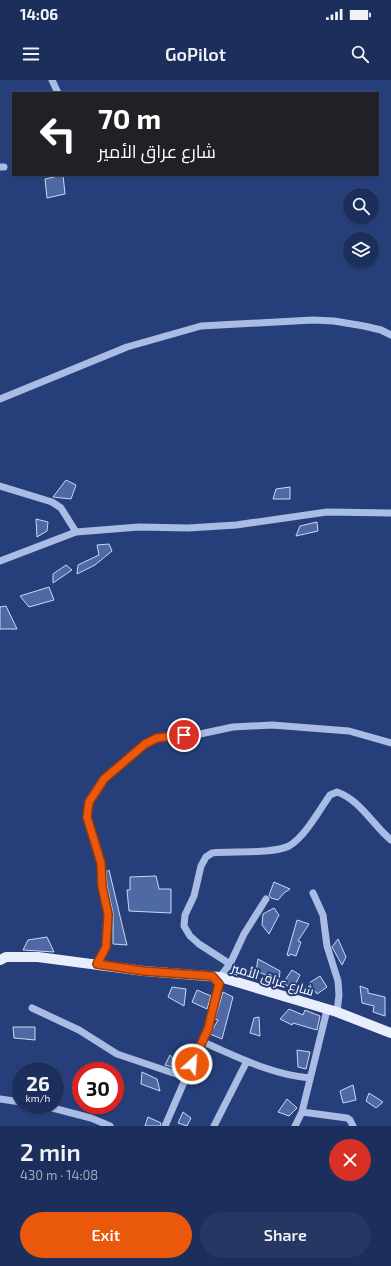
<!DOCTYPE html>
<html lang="en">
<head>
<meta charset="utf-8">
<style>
  :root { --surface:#1c2f5c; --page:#253762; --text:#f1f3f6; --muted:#a0a9bb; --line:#3a4a72; --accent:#ea580c }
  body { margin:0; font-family:"Exo 2",Cairo,sans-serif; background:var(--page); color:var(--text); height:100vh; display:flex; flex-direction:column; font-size:15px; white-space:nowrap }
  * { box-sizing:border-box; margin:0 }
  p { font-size:13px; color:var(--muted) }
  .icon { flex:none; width:22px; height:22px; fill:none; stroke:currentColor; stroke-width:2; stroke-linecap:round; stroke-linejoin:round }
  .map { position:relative; height:1046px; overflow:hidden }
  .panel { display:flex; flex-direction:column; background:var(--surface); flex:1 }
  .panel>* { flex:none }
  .hud { position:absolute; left:12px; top:12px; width:367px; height:84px; border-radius:0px; box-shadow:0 1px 3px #0004,0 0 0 1px var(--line); background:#202124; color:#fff; overflow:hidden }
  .tools { position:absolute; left:343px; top:108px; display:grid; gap:8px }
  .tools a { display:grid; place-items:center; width:36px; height:36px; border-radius:50%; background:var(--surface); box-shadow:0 1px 3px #0004,0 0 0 1px var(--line); font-size:20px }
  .speed { position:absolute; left:12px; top:982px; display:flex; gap:8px; font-size:20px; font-weight:700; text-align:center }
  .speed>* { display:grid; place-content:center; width:52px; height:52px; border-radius:50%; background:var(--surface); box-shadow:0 1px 3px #0004,0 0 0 1px var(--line); line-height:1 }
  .speed small { font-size:10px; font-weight:400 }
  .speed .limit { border:6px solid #d22; background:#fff; color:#111 }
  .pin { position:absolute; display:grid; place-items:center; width:34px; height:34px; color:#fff; margin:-17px; border:2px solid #fff; border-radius:50%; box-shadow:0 1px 4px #0007 }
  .me { position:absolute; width:44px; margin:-22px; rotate:26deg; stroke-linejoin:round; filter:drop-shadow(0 0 3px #0008) }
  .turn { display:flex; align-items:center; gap:14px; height:84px; padding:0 20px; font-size:18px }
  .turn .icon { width:52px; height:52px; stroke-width:2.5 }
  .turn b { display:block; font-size:28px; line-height:34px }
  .round { display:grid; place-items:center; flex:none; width:42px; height:42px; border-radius:21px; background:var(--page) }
  .head { display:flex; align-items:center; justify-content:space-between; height:68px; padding:0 20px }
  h1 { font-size:24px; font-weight:600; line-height:30px }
  .button { display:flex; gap:8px; margin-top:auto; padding:8px 20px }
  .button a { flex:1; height:46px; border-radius:24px; background:var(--accent); color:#fff; font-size:16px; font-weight:600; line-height:46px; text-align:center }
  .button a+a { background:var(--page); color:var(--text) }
  .status { display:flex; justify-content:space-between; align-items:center; height:28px; padding:0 20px; background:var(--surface); direction:ltr }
  .status svg { height:11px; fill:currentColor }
  header { display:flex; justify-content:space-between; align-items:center; height:52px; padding:0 20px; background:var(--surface); font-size:18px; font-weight:600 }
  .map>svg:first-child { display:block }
</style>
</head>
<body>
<div class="status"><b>14:06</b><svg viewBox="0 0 49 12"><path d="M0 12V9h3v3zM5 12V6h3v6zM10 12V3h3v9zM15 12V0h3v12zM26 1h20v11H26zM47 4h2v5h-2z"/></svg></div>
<header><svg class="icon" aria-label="menu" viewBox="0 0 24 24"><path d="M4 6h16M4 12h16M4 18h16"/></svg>GoPilot<svg class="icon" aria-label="search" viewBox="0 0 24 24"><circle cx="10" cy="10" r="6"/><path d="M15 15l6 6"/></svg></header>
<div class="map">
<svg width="391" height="1046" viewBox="0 0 391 1046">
  <rect width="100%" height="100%" fill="#263f7a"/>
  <path fill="#4e69a3" stroke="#ccd8f3" d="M63 95 65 114 47 118 45 99Z
    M66 400 76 405 71 419 53 417Z
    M290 407V419H273L276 409Z
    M36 439 48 442 47 451 37 457Z
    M317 442 318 451 296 456 300 446Z
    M109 464 112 471 95 485 77 494 78 485 99 475 97 465Z
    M66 485 72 490 53 503V494Z
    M49 507 54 520 29 527 20 516Z
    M6 526 17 549H0V527Z
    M109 790 125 857 127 865 113 864V833L107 805 106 792Z
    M156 796 159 809H171V833L129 831 127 810H130V797Z
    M274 802 290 809 284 813 278 820 271 818 269 815Z
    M274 828 279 835 269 854 262 845 263 834Z
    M297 840 309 844 298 861 301 862 296 876 290 874 289 876 287 875Z
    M47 857 54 872 23 870 28 860Z
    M338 859 346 877 342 885 332 867Z
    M258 879 280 891 279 902 265 897 266 895 256 891Z
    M292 890 300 895 293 909 283 903Z
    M320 896 327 907 317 914 309 903Z
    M360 906 368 909V913L385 917V936L373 932 374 926 362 923Z
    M172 907 186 909 184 926 168 917Z
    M197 910 211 916 207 929 192 922Z
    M223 912 233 917 222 959 210 954 218 940 215 939Z
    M289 929 303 935 305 930 320 936 317 950 293 943 292 945 280 939Z
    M259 937 260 956 250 953 254 938Z
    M13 947H35V960L14 958Z
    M297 970 310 972 306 989 298 987Z
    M170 975 177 983 175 988 165 985Z
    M142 992 157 999 160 1011 141 1004Z
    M353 1005 356 1020 343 1023 340 1011Z
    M369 1013 383 1022 376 1028 366 1021Z
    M287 1019 297 1028 289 1036 278 1032Z
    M183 1032 191 1038 187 1046 178 1043Z
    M148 1037 161 1043 160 1046H145Z"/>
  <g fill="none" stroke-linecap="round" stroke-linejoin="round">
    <path stroke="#a9bce4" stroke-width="7" d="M52 0 58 13
      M0 87H4
      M0 319 127 267 201 246 313 240 334 241 364 246 381 250 391 255
      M0 406 52 422 61 428 76 452
      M0 481 76 452 139 447 188 448 236 445 327 432 391 433
      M313 813 323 835 327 866 338 901 339 915 337 932
      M97 884 106 867 108 834 102 806 101 783 87 737 89 722 104 699 145 664 157 658 200 654 233 647 272 645 349 651 391 663
      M230 884 199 864 190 856 184 846 185 835 194 816 201 786 206 777 212 773C232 771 273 774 289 766 305 757 320 729 330 715L337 712C359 719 373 745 391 760
      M220 897 230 884 244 854 266 819
      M32 928 79 950 117 974 185 997
      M203 962C238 977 272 995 310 998
      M0 1019 21 1022
      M41 1025 91 1038 110 1046
      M302 1032 347 1038 350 1040 353 1046
      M165 1046 207 949 219 904 212 896
      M214 1046 247 981
      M295 1046 302 1032 327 930"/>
    <path stroke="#e9eefc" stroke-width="10" d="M0 880 6 877H38L144 891 220 897 337 932 391 953"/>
  </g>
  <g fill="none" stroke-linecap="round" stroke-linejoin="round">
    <g stroke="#983908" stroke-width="10">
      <path id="route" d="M184 655 157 658 145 664 104 699 89 722 87 737 101 783 102 806 108 834 106 867 97 884 144 891 212 896 219 904 208 949 192 984"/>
    </g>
    <use href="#route" stroke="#ea580c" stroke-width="7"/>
  </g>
  <g text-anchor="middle" stroke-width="4" stroke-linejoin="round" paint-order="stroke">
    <g font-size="13" fill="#fff" stroke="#263f7a">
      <text transform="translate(273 899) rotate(17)" y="5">شارع عراق الأمير</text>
    </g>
  </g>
</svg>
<div class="tools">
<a><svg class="icon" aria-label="search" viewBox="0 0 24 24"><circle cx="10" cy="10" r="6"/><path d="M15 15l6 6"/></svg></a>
<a><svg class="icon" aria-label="layers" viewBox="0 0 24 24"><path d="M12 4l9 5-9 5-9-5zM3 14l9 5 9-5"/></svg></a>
</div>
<div class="speed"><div>26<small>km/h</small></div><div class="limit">30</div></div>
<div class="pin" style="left:184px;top:655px;background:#d93025"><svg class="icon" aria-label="arrive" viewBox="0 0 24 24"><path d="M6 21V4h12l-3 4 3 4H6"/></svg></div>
<svg class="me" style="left:192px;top:984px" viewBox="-20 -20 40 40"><circle r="17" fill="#ea580c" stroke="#fff" stroke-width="3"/><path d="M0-11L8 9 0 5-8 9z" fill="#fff"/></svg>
<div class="hud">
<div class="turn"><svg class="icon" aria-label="left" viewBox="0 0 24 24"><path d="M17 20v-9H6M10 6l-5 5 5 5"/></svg><div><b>70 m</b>شارع عراق الأمير</div></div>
</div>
</div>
<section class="panel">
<div class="head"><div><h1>2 min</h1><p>430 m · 14:08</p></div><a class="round" style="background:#d93025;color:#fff"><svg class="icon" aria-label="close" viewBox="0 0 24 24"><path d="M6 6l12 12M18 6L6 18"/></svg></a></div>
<div class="button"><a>Exit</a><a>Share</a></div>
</section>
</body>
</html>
